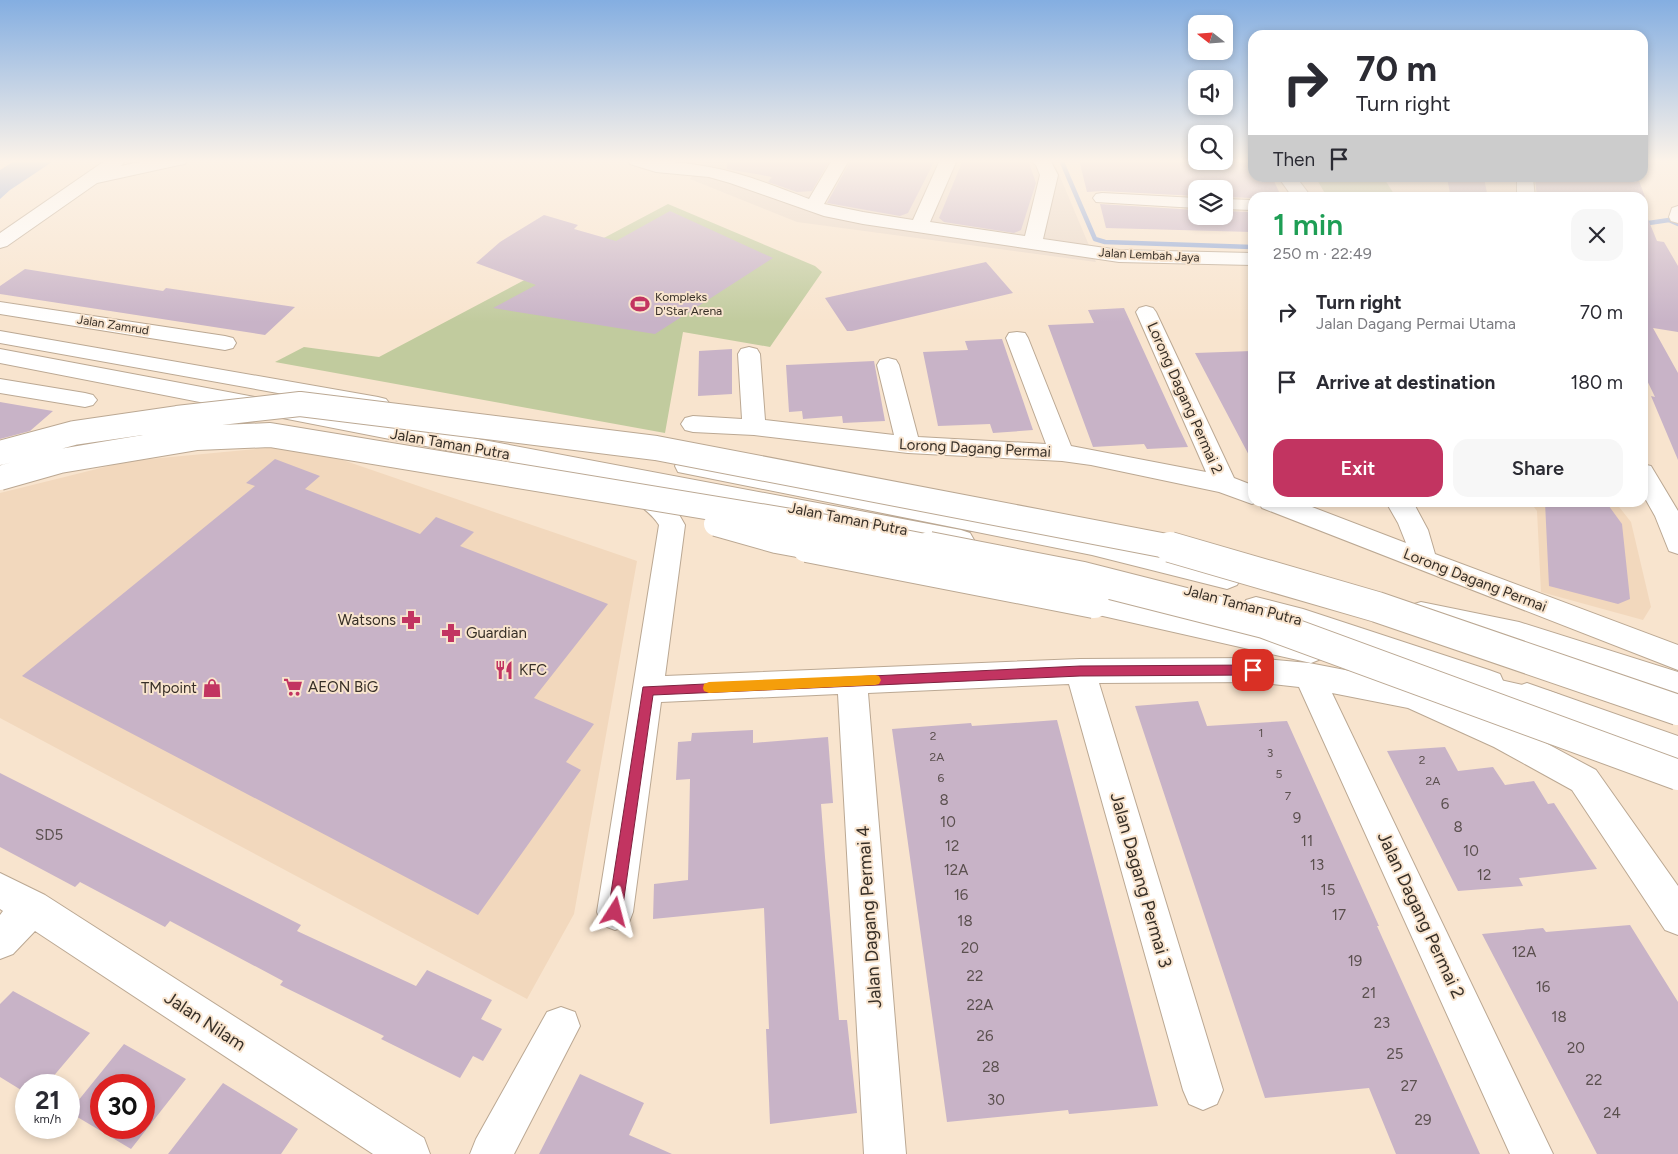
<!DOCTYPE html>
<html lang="en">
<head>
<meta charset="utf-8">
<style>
  :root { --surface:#fff; --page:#f7f7f7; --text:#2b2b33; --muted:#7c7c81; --accent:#c23461 }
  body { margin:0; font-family:Figtree,sans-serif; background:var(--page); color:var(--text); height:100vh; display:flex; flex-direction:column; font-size:19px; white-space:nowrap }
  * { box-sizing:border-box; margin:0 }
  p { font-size:16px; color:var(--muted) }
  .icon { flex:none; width:28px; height:28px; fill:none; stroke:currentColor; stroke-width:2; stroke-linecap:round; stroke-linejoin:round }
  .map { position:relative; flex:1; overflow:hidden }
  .panel { position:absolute; left:1248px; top:192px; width:400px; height:315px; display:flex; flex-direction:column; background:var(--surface); border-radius:15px; box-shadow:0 2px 8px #0003 }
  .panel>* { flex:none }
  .hud { position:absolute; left:1248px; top:30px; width:400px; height:152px; border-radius:15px; box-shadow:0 2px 8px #0003; background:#fff; color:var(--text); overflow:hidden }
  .needle { width:32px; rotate:287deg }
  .fabs { position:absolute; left:1188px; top:15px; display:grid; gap:10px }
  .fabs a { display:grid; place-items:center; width:45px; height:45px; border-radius:10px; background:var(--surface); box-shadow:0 2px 8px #0003; font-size:25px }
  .speed { position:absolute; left:15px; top:1074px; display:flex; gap:10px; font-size:25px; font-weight:700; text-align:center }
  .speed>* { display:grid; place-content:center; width:65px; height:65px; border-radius:50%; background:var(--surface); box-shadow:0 2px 8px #0003; line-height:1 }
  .speed small { font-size:12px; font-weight:400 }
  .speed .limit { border:8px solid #d22; background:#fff; color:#111 }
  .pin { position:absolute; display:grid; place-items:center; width:42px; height:42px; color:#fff; margin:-21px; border-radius:10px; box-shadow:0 2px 8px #0006 }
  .me { position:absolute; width:55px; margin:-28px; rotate:9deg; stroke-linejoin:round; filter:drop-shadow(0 0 4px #0008) }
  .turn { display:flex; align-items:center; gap:18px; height:105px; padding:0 25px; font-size:22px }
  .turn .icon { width:65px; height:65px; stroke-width:2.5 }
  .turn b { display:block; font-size:35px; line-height:42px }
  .then { display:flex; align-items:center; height:48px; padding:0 25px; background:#0003; gap:10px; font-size:19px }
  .round { display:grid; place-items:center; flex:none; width:52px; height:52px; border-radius:15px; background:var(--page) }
  .head { display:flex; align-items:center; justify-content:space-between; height:85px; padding:0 25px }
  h1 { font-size:30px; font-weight:600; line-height:38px; color:#1e9e55 }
  .cta { display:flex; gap:10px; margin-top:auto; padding:10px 25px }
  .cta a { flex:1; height:58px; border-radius:15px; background:var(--accent); color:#fff; font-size:20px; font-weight:600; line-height:58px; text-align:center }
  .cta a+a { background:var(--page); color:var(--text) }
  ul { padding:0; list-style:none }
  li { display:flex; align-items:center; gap:15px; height:70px; padding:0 25px }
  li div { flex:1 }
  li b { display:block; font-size:19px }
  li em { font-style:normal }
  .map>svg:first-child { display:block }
</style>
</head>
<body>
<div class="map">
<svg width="1678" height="1154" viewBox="0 0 1678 1154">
  <rect width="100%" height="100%" fill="#f8e4ce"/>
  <path fill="#f2d8bd" d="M299 445 637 561 574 914 527 999 0 718V493L129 461Z
    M1531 503H1616L1631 522 1651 607 1643 620 1541 592 1537 511Z"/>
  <path fill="#e9d7c7" d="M705 160H1053L1096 262 797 222 690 179Z"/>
  <path fill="#c1cb9e" d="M1316 178 1385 180 1396 197H1327Z
    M668 204 815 266 822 272 770 347 683 332 665 433 275 362 304 347 379 357Z"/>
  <path fill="#8ea6d7" d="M16 160H55L10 190 0 199V170Z"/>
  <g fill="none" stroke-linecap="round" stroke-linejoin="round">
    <path stroke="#8ea6d7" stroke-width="4.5" d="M1061 160 1095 239 1105 242 1252 247
      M1642 224 1669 220 1678 224"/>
  </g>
  <path fill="#c8b3c7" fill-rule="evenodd" d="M727 160H830L812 191 797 192 768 182 772 177 727 169Z
    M851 160H935L908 213 900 216 827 203Z
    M963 160H1010L1029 163 1036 183 1021 230 1014 233 944 222 939 218Z
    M1079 160H1247L1252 161V178L1273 179 1280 194H1271L1272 197 1252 196V198L1224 197V189H1196V196L1102 191 1087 192Z
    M1447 178H1484L1488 198 1450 193Z
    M1535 178H1638L1645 197 1537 198Z
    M1100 204 1196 210V216H1224V211L1252 212V232L1106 228Z
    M1643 207 1657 241 1664 242 1678 266V332L1653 328 1678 373V460L1651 396 1655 397 1642 370Z
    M670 211 773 258 655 334 493 308 536 285 476 263 500 242 544 215 578 225 574 229 616 241Z
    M986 262 1013 293 852 331H847L825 298Z
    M25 269 163 291 166 288 295 307 265 335 0 294V286Z
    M1124 308 1178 426 1188 447 1147 449 1144 444 1093 447 1048 325 1094 323 1088 310Z
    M1002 339 1033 430 993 433 990 424 938 426 923 352 968 350 965 341Z
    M732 349V394L698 396 699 351Z
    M1252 351V461L1195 353Z
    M874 361 885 421 843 423 842 416 803 419 802 411 789 412 786 365Z
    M0 402 29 407 53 411 30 431 0 439Z
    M275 459 320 476 305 489 420 534 436 517 474 532 460 546 608 604 534 698 594 724 566 762 581 770 478 915 22 676 255 486 246 483Z
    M1545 502H1606L1622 524 1630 599 1618 604 1549 586Z
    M1198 701 1207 726 1287 721 1379 926H1377L1480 1154H1396L1369 1088 1265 1098 1135 706Z
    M1057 720 1158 1106 1069 1114 1068 1110 947 1122 892 729 971 723 972 726Z
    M753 730V743L828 737 833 803 821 804 825 857 839 1020H847L857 1113 770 1124 766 1029H769L764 908 653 919 654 884 688 880 690 779 676 780 678 742 691 741 692 733Z
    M1445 747 1458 771 1493 767 1505 785 1534 781 1548 804 1554 803 1597 869 1519 878 1523 886 1458 891 1387 751Z
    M0 773 301 925 297 931 416 986 427 970 492 1000 481 1019 502 1029 483 1061 473 1056 460 1078 381 1039 384 1036 280 985 283 981 170 921 165 927 80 882 75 887 0 847Z
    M1630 925 1678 1002V1154H1597L1482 934 1543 928 1546 932Z
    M13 991 90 1033 46 1085H26V1093L0 1077V1004Z
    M124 1044 186 1079 131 1149 69 1112ZM101 1085H144V1128H101Z
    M580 1074 644 1103 629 1135 672 1154H539Z
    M223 1083 298 1129 281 1154H168Z"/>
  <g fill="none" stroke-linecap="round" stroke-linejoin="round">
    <g stroke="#bba893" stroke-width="2">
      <path id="minor" d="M106 160H126L121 166 149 160H187L185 164 179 165 97 183 7 246 0 248V233Z
        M628 160C654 160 683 162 709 167 743 173 777 187 809 199L832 160H849L824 204 863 212 913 220 940 160H957L930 222 1025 236 1040 175 1036 165 1030 160H1050L1058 175 1043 239 1119 250 1252 253V265L1119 262 863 224 824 216 730 183 709 177 656 172 630 164Z
        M1279 178H1297L1312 198H1293Z
        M1517 178H1533L1535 198H1517Z
        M1102 193 1196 198V208L1096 202 1093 198 1096 194Z
        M1224 199 1252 200V210L1224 209Z
        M1678 206V223L1671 221 1669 217 1672 208Z
        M0 302 225 336 233 338 236 343 233 348 225 350 0 314Z
        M1146 306 1153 308 1156 312 1234 478 1252 485V502H1257L1252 504 1219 492 1091 465 1062 461 908 453 754 435 693 432 685 430 681 424 685 418 693 416 742 419 738 354 741 349 749 347 757 349 760 354 765 420 894 435 877 365 880 360 888 358 896 360 899 365 918 437 1046 444 1006 338 1009 333 1017 332 1025 333 1028 338 1071 446 1206 472 1136 312 1139 308Z
        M0 331 378 397 386 399 390 404 386 409 378 411 0 343Z
        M0 349 961 530 970 533 974 540 970 547 961 550 657 492 673 504 685 525 665 676 1080 659 1253 658 1309 663 1412 683 1516 727 1596 770 1678 886V935L1665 930 1572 790 1494 747 1408 708 1332 693 1553 1154H1510L1299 687 1253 682 1099 683 1223 1090 1217 1104 1203 1110 1189 1104 1183 1090 1069 684 868 693 906 1154H864L838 694 661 702 633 912 628 925 615 930 602 925 597 912 659 525C650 510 632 503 623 488L625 485 0 363Z
        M0 379 85 393 93 395 97 400 93 405 85 407 0 393Z
        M687 457 1092 535 1227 567 1237 571 1241 578 1237 585 1227 589 1092 555 678 472 675 466 678 460Z
        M1642 464 1651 466 1678 511V554L1669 551 1655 516 1642 493Z
        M1258 502H1299L1406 543 1398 523 1386 502H1413L1428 530 1435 554 1678 645V670L1262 508Z
        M1256 597 1303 609 1489 670 1500 674 1504 683 1500 692 1489 696 1301 631 1246 616 1242 608 1246 600Z
        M1527 683 1678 736V764L1516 705 1512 696 1516 687Z
        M0 873 45 895 424 1138 430 1154H373L35 931 13 954 0 959V915L3 911 0 909Z
        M561 1007 575 1012 580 1026 514 1154H470L476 1139 547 1012Z"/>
    </g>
    <g stroke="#bba893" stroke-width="2">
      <path id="highway" d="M1094 592 1311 639 1321 643 1326 651 1321 659 1311 663 1094 614 1084 611 1080 603 1084 595Z
        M1421 602 1519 622 1678 672V698L1583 665 1519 645 1411 621 1407 613 1411 605Z
        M1456 670 1549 691 1560 695 1564 704 1560 713 1549 717 1456 696 1445 692 1441 683 1445 674Z"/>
    </g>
    <use href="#minor" fill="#fff" fill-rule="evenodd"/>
    <use href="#highway" fill="#fff" fill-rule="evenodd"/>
    <g stroke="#bba893" stroke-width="26" stroke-linecap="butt">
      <path id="highway-bridge-far1" d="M0 453 74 433 177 418 300 404 656 448 1177 548
        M0 478 60 461 197 438 270 435 827 527 935 548
        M716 524 776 541 814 548"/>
    </g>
    <g stroke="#bba893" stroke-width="32" stroke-linecap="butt">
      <path id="highway-bridge" d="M807 547 1094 603
        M929 547 1083 577 1264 623 1678 775
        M1170 547 1377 607 1678 710"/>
    </g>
    <use href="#highway-bridge-far1" stroke="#fff" stroke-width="24"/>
    <use href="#highway-bridge" stroke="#fff" stroke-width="30"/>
  </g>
  <linearGradient id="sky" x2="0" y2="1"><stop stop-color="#84aee1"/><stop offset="0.5" stop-color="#fcf3e9"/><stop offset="1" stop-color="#fcf3e9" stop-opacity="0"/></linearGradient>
  <rect width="1678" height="322" fill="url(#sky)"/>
  <path fill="#c23461" stroke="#7e223f" d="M1253 665 1257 666 1259 670 1257 673 1253 675 1080 676 653 695 622 912 620 917 615 919 610 917 608 912 643 687 1080 666Z"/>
  <path fill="#f59e0b" d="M875 675 879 676 881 680 879 684 875 685 709 693 704 691 703 688 704 684 709 682Z"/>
  <defs>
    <g id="stadium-bare" transform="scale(1.5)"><path d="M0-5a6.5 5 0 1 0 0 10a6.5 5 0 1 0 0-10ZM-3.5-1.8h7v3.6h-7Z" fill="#c23461" stroke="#f8e4ce" stroke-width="2.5" paint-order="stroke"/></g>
    <g id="pharmacy-bare" transform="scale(1.5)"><path d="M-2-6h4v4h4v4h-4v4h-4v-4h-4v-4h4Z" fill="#c23461" stroke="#f8e4ce" stroke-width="2.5" paint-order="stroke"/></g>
    <g id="restaurant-bare" transform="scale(1.5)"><path d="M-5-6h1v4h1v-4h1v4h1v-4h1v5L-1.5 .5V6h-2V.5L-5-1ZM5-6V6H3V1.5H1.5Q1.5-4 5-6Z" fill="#c23461" stroke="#f8e4ce" stroke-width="2.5" paint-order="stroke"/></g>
    <g id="supermarket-bare" transform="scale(1.5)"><path d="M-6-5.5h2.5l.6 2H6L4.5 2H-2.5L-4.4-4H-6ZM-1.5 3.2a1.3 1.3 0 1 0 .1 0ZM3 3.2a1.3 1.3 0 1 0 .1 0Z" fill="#c23461" stroke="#f8e4ce" stroke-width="2.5" paint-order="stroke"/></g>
    <g id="shop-bare" transform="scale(1.5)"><path d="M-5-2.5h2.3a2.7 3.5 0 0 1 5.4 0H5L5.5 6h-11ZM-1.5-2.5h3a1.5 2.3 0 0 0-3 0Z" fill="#c23461" stroke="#f8e4ce" stroke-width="2.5" paint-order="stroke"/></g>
  </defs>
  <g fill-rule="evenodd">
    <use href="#stadium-bare" x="640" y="304"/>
    <use href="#pharmacy-bare" x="411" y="620"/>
    <use href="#pharmacy-bare" x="451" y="633"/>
    <use href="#restaurant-bare" x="504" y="670"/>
    <use href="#supermarket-bare" x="293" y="687"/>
    <use href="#shop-bare" x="212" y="688"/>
  </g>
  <g text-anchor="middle" stroke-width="4" stroke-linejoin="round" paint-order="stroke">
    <g font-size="12" fill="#372f27" stroke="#f8e4ce">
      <text transform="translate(1149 255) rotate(3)" y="4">Jalan Lembah Jaya</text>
      <text transform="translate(113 325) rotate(9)" y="4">Jalan Zamrud</text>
    </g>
    <g font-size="12" fill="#372f27" stroke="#f8e4ce" text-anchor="start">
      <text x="655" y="301">Kompleks<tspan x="655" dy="14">D'Star Arena</tspan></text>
    </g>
    <g font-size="12" fill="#5b504f">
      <text x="1261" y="737">1</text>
      <text x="933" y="740">2</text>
      <text x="1270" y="757">3</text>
      <text x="937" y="761">2A</text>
      <text x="1422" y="764">2</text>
      <text x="1279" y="778">5</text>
      <text x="941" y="782">6</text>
      <text x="1433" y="785">2A</text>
      <text x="1288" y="800">7</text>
    </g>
    <g font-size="15" fill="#372f27" stroke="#f8e4ce">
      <text transform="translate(1185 398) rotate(66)" y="5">Lorong Dagang Permai 2</text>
      <text transform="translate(450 444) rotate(10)" y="5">Jalan Taman Putra</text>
      <text transform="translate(975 448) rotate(3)" y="5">Lorong Dagang Permai</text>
      <text transform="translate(848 519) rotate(11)" y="5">Jalan Taman Putra</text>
      <text transform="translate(1475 580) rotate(21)" y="5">Lorong Dagang Permai</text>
      <text transform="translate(1243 605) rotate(15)" y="5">Jalan Taman Putra</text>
    </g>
    <g font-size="15" fill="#372f27" stroke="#f8e4ce" text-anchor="start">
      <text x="396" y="625" text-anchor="end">Watsons</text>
      <text x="466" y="638">Guardian</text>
      <text x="519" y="675">KFC</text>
      <text x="308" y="692">AEON BiG</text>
      <text x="197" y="693" text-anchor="end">TMpoint</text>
    </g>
    <g font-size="15" fill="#5b504f">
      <text x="944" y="805">8</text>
      <text x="1445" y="809">6</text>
      <text x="1297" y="823">9</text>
      <text x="948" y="827">10</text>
      <text x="1458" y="832">8</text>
      <text x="49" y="840">SD5</text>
      <text x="1307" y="846">11</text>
      <text x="952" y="851">12</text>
      <text x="1471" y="856">10</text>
      <text x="1317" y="870">13</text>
      <text x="956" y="875">12A</text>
      <text x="1484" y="880">12</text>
      <text x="1328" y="895">15</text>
      <text x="961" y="900">16</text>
      <text x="1339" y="920">17</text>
      <text x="965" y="926">18</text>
      <text x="970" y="953">20</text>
      <text x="1524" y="957">12A</text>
      <text x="1355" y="966">19</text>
      <text x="975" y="981">22</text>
      <text x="1543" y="992">16</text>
      <text x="1369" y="998">21</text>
      <text x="980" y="1010">22A</text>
      <text x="1559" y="1022">18</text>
      <text x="1382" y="1028">23</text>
      <text x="985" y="1041">26</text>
      <text x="1576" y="1053">20</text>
      <text x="1395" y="1059">25</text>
      <text x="991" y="1072">28</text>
      <text x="1594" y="1085">22</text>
      <text x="1409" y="1091">27</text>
      <text x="996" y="1105">30</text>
      <text x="1612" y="1118">24</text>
      <text x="1423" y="1125">29</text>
    </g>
    <g font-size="18" fill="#372f27" stroke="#f8e4ce">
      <text transform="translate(1141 880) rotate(74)" y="6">Jalan Dagang Permai 3</text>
      <text transform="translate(1421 915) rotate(65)" y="6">Jalan Dagang Permai 2</text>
      <text transform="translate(869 917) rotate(-94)" y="6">Jalan Dagang Permai 4</text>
      <text transform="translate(205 1021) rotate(33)" y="6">Jalan Nilam</text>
    </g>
  </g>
</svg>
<div class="fabs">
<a><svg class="needle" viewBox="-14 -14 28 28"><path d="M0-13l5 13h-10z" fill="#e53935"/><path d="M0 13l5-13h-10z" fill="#7c7c81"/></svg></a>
<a><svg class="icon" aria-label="sound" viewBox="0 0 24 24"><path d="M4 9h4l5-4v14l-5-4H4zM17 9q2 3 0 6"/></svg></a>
<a><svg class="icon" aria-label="search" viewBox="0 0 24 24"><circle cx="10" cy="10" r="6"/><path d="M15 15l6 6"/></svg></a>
<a><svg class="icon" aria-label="layers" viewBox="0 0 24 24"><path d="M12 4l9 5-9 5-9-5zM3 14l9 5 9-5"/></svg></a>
</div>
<div class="speed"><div>21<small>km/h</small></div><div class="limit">30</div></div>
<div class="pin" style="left:1253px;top:670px;background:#d93025"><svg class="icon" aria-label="arrive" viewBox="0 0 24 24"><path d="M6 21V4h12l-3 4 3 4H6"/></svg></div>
<svg class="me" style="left:615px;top:912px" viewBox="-20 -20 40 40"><path d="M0-17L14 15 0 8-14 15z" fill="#c23461" stroke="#fff" stroke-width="4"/></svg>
<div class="hud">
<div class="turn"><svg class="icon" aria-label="right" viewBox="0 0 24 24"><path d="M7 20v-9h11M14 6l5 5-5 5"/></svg><div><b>70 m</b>Turn right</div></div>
<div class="then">Then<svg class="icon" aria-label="arrive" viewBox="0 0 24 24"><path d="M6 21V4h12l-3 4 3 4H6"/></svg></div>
</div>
<section class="panel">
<div class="head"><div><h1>1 min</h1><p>250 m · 22:49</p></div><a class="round"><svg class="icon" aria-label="close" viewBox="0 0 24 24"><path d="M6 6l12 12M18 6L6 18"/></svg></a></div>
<ul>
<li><svg class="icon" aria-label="right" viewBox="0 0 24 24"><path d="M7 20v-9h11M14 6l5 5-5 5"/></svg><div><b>Turn right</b><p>Jalan Dagang Permai Utama</p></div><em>70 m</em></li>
<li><svg class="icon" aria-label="arrive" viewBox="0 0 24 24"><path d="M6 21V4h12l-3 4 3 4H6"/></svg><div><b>Arrive at destination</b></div><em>180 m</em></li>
</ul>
<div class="cta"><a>Exit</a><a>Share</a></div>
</section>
</div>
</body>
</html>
